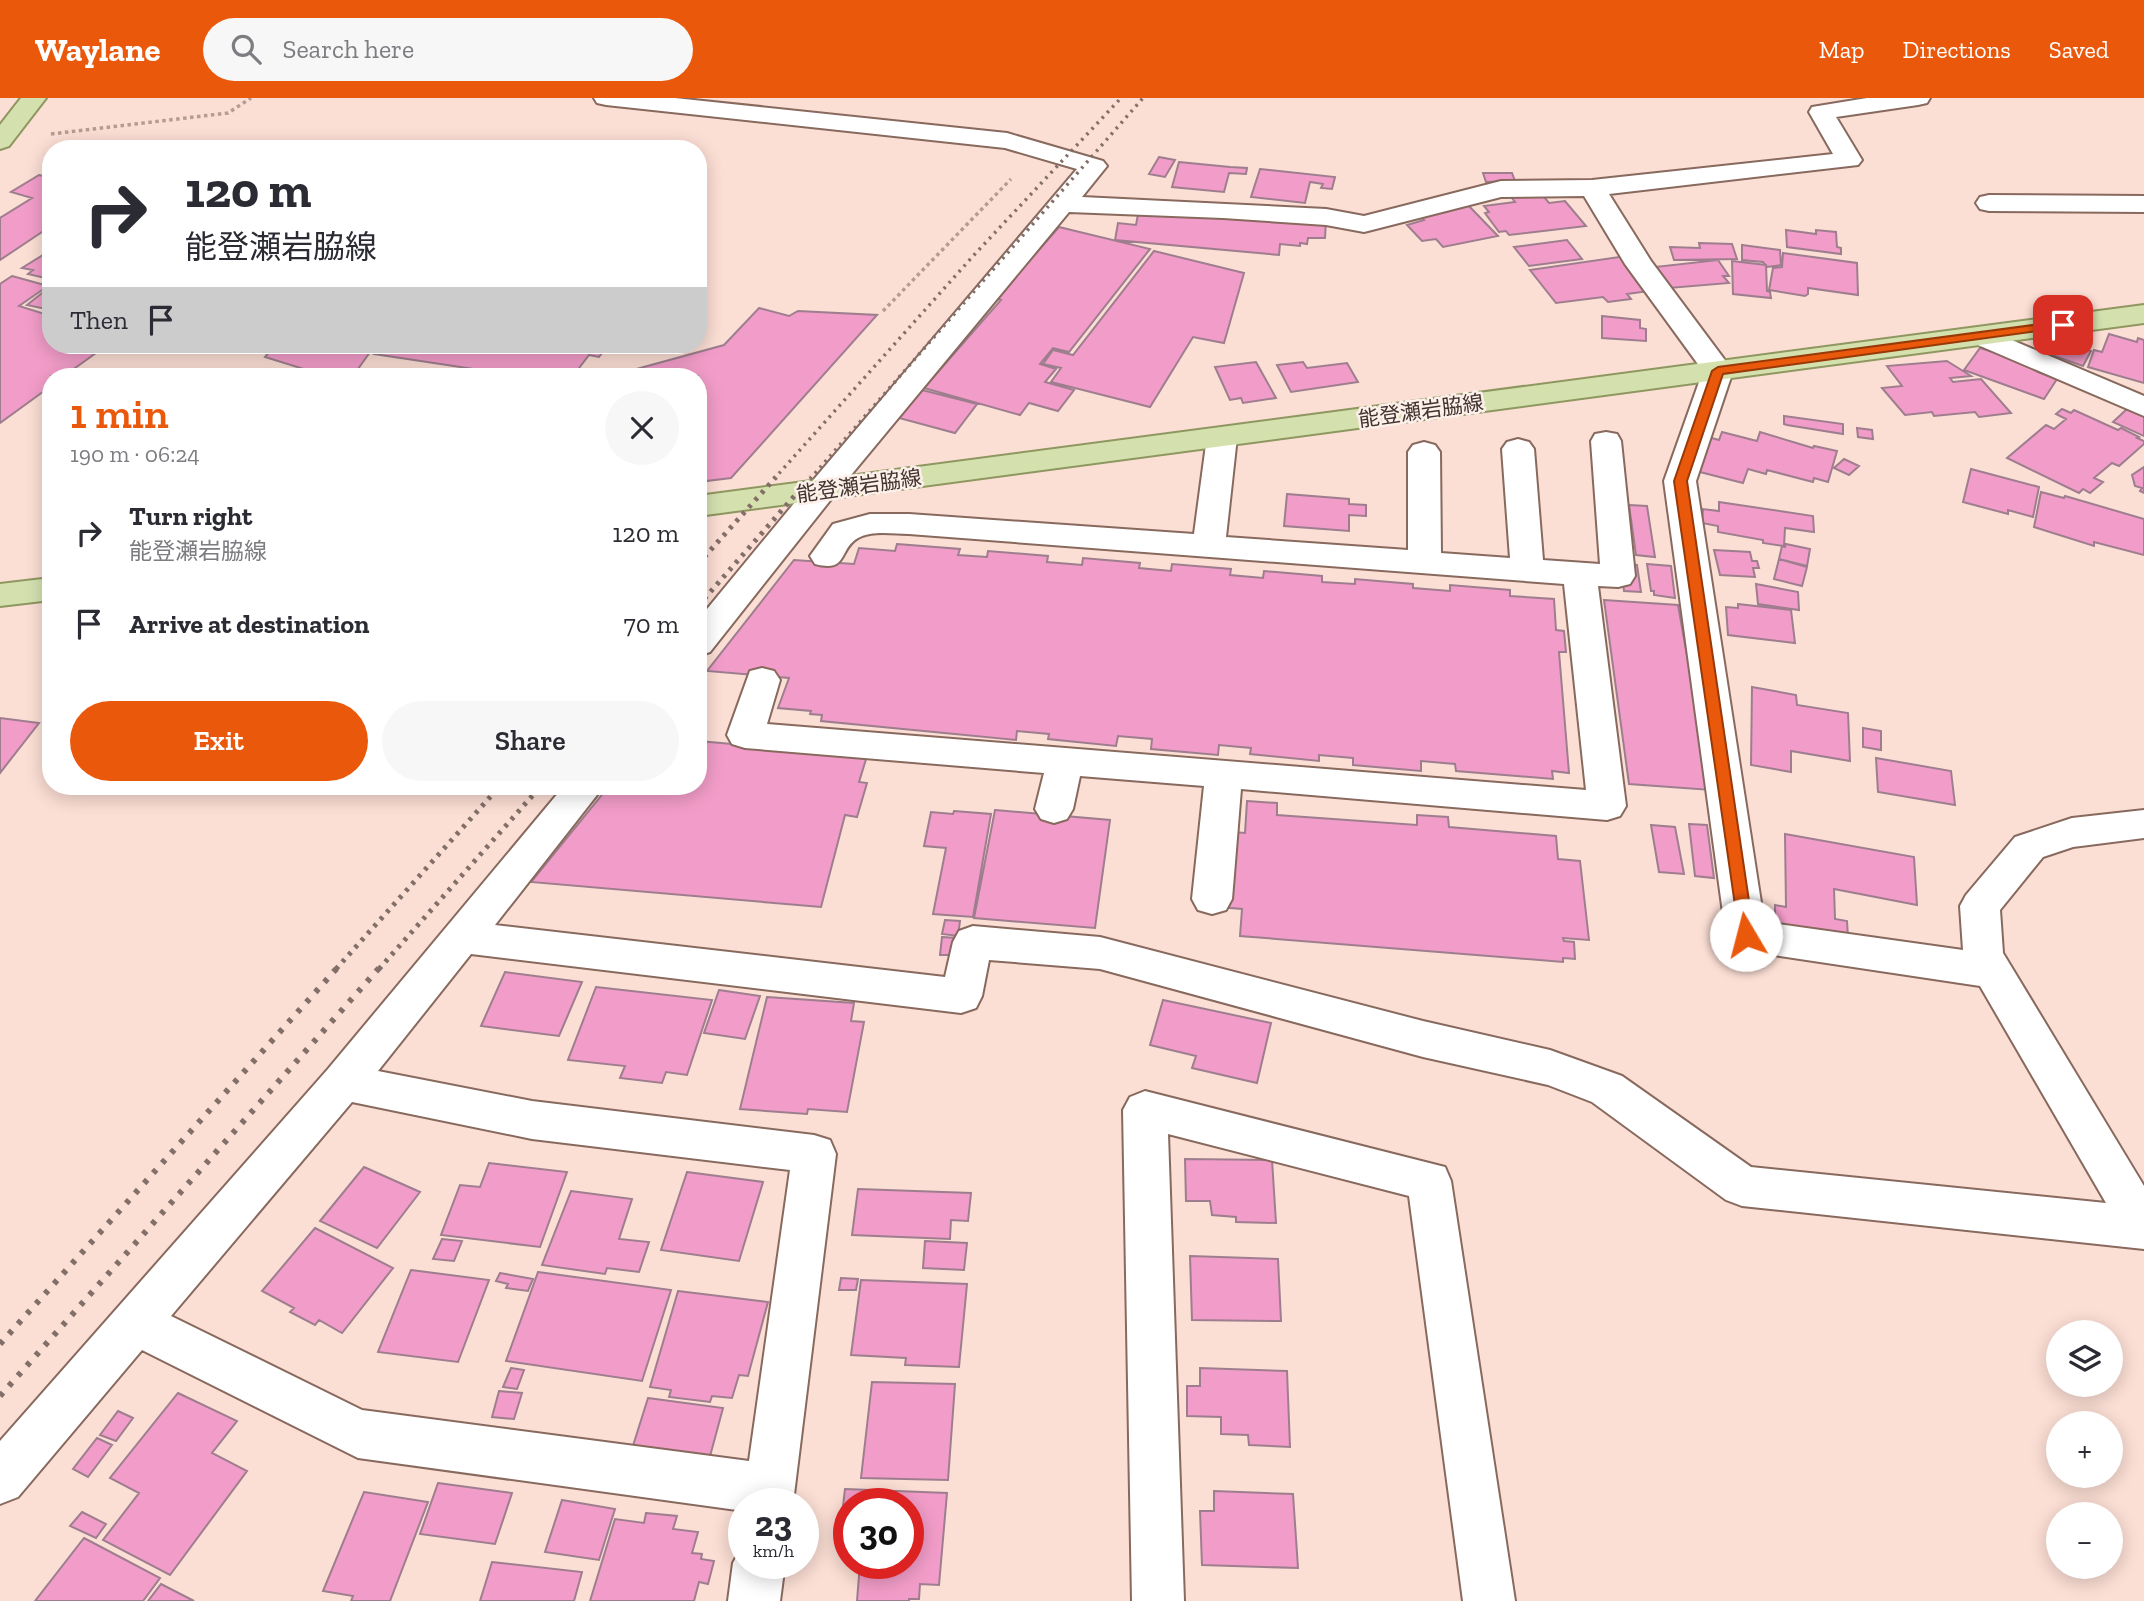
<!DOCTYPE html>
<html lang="en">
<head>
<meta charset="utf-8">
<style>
  :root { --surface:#fff; --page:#f7f7f7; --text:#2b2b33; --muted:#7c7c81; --accent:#ea580c }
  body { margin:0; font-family:"Zilla Slab","Noto Sans JP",serif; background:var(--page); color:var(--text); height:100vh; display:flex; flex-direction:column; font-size:26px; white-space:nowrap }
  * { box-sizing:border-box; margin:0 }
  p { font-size:23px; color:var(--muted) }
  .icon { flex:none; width:38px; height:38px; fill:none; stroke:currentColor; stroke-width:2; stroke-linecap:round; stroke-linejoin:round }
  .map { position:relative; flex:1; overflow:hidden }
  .details { position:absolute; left:42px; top:270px; width:665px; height:427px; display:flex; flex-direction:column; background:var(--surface); border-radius:28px; box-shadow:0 4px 18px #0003 }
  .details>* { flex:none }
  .guide { position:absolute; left:42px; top:42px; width:665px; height:214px; border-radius:28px; box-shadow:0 4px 18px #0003; background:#fff; color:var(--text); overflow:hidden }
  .buttons { position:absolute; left:2046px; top:1222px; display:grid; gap:14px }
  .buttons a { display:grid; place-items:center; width:77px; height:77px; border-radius:50%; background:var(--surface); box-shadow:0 4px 18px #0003; font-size:35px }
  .speed { position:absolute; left:728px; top:1390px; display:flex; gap:14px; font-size:35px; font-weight:700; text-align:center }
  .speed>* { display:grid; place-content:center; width:91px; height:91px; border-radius:50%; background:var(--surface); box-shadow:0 4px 18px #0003; line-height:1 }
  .speed small { font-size:18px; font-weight:400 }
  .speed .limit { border:10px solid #d22; background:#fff; color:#111 }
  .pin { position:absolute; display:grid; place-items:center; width:60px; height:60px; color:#fff; margin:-30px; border-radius:14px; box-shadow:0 4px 10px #0006 }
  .me { position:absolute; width:77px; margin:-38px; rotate:352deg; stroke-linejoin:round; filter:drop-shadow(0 0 5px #0008) }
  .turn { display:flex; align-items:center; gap:24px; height:147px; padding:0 28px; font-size:32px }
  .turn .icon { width:91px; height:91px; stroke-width:2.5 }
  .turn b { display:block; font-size:49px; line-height:60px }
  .then { display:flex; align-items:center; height:66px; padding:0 28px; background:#0003; gap:14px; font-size:26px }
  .round { display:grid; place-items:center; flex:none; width:74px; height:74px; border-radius:37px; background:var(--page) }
  .head { display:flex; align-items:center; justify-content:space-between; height:119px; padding:0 28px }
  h1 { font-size:42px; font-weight:600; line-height:52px; color:var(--accent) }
  .cta { display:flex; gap:14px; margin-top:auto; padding:14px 28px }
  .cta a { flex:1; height:80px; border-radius:42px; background:var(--accent); color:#fff; font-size:28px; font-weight:600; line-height:80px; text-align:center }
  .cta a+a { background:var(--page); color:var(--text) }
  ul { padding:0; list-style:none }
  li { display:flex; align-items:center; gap:21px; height:91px; padding:0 28px }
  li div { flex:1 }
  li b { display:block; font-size:26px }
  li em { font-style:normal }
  header { display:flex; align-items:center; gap:42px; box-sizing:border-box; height:98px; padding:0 35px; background:var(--accent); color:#fff }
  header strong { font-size:33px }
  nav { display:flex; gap:38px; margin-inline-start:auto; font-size:24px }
  .search { width:490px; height:63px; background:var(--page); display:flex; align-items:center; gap:18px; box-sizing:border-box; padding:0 24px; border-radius:38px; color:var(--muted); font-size:26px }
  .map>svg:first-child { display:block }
</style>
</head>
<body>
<header>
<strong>Waylane</strong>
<div class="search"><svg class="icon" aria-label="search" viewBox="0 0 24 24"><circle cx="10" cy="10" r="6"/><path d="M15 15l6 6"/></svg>Search here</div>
<nav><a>Map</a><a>Directions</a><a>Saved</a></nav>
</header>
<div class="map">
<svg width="2144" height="1503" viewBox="0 0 2144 1503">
  <rect width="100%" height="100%" fill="#fbded4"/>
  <path fill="#f29dc9" stroke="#9e7e8e" stroke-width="2" d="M1159 59 1175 62 1165 79 1149 76Z
    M1179 64 1230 69 1247 70 1246 76 1229 75 1224 94 1172 89Z
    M1260 71 1335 79 1332 91 1321 90 1323 86 1310 84 1305 105 1251 99Z
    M1483 75H1512L1515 83 1486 84Z
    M39 77 51 80V128L0 162V120L32 100 11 94Z
    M1540 94 1549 105 1565 103 1586 128 1509 137 1506 133 1499 134 1485 115 1489 114 1484 108 1515 104 1508 95Z
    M1465 104 1498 138 1443 149 1436 141 1422 143 1407 127 1424 122 1418 116Z
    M1139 111 1326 123 1325 140H1308L1307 146 1300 145V148L1280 146 1279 157 1115 142 1118 125 1136 127Z
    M1059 129 1150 151 1069 254 1053 250 1040 266 1056 271 1045 284 1074 292 1058 313 1029 305 1020 317 924 290 1001 202 996 201Z
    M1786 132 1816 136V132L1836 134 1837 149 1841 150V156L1787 149Z
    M1567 142 1582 161 1529 168 1514 149Z
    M1699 145 1732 146 1737 161 1674 162 1670 149 1700 150Z
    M1742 147 1780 152 1781 167 1767 169 1763 164 1742 162Z
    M51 152V177L45 180 28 176 33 172 22 170Z
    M1154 153 1244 175 1224 245 1193 239 1150 309 1051 284 1061 270 1043 266 1053 252 1073 257Z
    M1783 155 1857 165 1858 197 1808 190V196L1805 198 1769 192 1773 170 1782 169Z
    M1626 158 1649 193 1627 196 1631 201 1608 204 1603 199 1556 205 1530 172Z
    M1718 162 1729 178H1723L1729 185 1669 190 1655 169Z
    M1732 163 1766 167 1767 193 1770 194 1771 200 1733 196Z
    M12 178 48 188 19 208 51 218V247H107L64 278H51V288L0 325V186Z
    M51 188V212L27 207Z
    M759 210 789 218 798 213 877 217 731 380 698 384V278H611L724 247Z
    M1602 218 1640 222V230L1646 231V243L1602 240Z
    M2109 236 2137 244 2138 240 2144 242V285L2088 269 2094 252 2102 254Z
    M2087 238 2084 251 2091 253 2083 268 2049 256 2058 244 2054 241Z
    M225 247H375L353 278H326L265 259 270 253Z
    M381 247H608L599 259 589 257 573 278H520L374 256Z
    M1980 250 2042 269 2038 274 2057 281 2044 301 1964 272Z
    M1947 263 1971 278 1950 280 1953 284 1981 281 2011 315 1979 319 1975 314 1934 318 1932 314 1905 317 1882 290 1902 288 1887 268Z
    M1256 264 1276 300 1243 305 1241 300 1230 302 1215 269Z
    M1303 264 1307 270 1347 265 1358 284 1291 294 1277 267Z
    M922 292 977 306 955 335 899 320Z
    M2062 311 2071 315 2074 312 2118 332 2121 330 2139 339 2137 340 2144 343V346L2119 368 2112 365 2094 380 2103 384 2090 395 2083 391 2079 395 2007 360 2046 327 2054 331 2066 321 2056 316Z
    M2127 311 2144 318V338L2113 324Z
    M1784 318 1843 326V336L1787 327 1784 326Z
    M1857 330 1872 332 1873 341 1858 339Z
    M1722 334 1757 343 1760 334 1813 350 1814 348 1837 353 1828 384 1814 380 1813 384 1767 372 1766 376 1748 371 1743 385 1696 373 1708 339 1719 342Z
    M1844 361 1859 368 1849 377 1834 370Z
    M2144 369V395L2140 393 2142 390 2135 388 2132 377Z
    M1971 371 2039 389 2033 419 2008 412V416L1963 404Z
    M2041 394 2064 400 2065 398 2144 421V457L2094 444V448L2034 429Z
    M1287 396 1349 401V406L1366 407V418L1349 417V433L1284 428Z
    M1719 404 1813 418 1814 434 1785 430 1784 448 1763 445V442L1718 434V428L1702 425 1703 411 1719 413Z
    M1629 407 1647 408 1655 459 1636 457Z
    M897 446 960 451 958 457 987 459 988 453 1048 458 1047 464 1082 467 1083 460 1140 465 1139 470 1171 473 1172 466 1231 471 1230 477 1263 480 1264 473 1322 478V484L1355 486V481L1413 486V490L1450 493V487L1510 492V498L1554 501 1556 532 1564 533 1566 554H1559L1569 675 1552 673 1553 681 1456 673 1455 666 1421 663V673L1353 667V660L1319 657V663L1250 656 1251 650 1219 647 1218 657 1151 651 1152 641 1118 638 1116 648 1048 641 1049 636 1017 633 1016 642 821 623 822 617 810 616 811 613 778 610 789 580 707 573 794 462 854 466 859 450 895 453Z
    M1786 446 1810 451 1807 468 1779 461 1782 448 1785 449Z
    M1714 452 1750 454 1752 463H1757L1759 470H1753L1755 479 1720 477Z
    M1779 461 1807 469 1802 488 1774 481Z
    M1621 465 1637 467 1641 494 1624 493Z
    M1647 466 1671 468 1675 500 1654 497V493H1651Z
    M1756 486 1798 494 1799 512 1758 506Z
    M1604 502 1678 507 1711 692 1629 686Z
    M1738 506 1791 512 1795 545 1728 537 1726 509 1738 510Z
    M1752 589 1796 597 1797 607 1848 615 1850 663 1791 653V674L1751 667Z
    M0 620 39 625 0 675Z
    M1863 630 1881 633V652L1863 649Z
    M698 643 867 658 859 684 867 685 857 719 845 717 821 809 531 784 609 688H698Z
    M1876 660 1951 673 1955 707 1878 694Z
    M1247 703 1277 705V717L1417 727V717L1448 719 1449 729 1556 738 1558 761 1580 763 1589 842 1563 840 1564 843 1574 844 1575 861 1563 860V864L1240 838 1242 811 1219 809 1223 733 1245 735Z
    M995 712 1110 722 1095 830 974 820Z
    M954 713 991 716 973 819 933 816 946 750 924 748 931 714 953 716Z
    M1689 726 1707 727 1714 780 1695 778Z
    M1651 727 1675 729 1684 776 1659 774Z
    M1785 736 1914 759 1917 807 1834 791 1835 821 1847 823 1848 839 1775 826V807L1786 809Z
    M945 822 960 823 958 838 942 836Z
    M942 839 957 840 954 857H940Z
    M505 874 582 884 559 938 481 928Z
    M596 889 712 902 687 977 666 974 662 985 620 980 625 968 568 962Z
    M719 892 760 898 745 941 704 935Z
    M767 899 854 905 851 923 864 924 847 1014 808 1011 807 1016 740 1011Z
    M1163 902 1271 925 1257 985 1192 970 1196 958 1150 947Z
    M1185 1061 1272 1062 1276 1125 1236 1124V1119L1212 1117 1210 1103H1186Z
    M489 1065 567 1074 540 1149 441 1137 460 1087 480 1089Z
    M364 1069 420 1094 377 1150 320 1123Z
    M687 1074 763 1084 739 1163 661 1152Z
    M858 1091 971 1095 968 1123 951 1122 950 1141 852 1137Z
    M571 1093 632 1101 619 1141 649 1144 639 1174 607 1170 605 1176 542 1167Z
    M315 1130 393 1170 342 1235 319 1222 315 1227 290 1214 294 1210 262 1193Z
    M442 1141 462 1143 454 1163 433 1161Z
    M925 1143 967 1145 964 1172 923 1170Z
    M1190 1158 1278 1161 1281 1223 1192 1222Z
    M411 1172 489 1182 458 1264 378 1254Z
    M538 1174 671 1192 642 1283 506 1263Z
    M500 1175 533 1181 528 1193 506 1190 508 1186 496 1183Z
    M841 1180 858 1181 856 1192H839Z
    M861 1182 967 1186 959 1269 905 1267 906 1260 851 1257Z
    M678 1193 768 1204 748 1278 739 1277 732 1300 712 1298 710 1304 669 1299 671 1292 650 1289Z
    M511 1270 524 1272 517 1291 503 1289Z
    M1200 1270 1287 1273 1290 1349 1249 1347 1248 1337 1221 1336V1319L1187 1318V1288H1200Z
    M872 1284 955 1286 948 1382 861 1380Z
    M499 1293 522 1295 514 1321 492 1319Z
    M178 1295 237 1323 212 1355 247 1373 170 1477 103 1442 139 1395 110 1380Z
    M648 1300 723 1310 709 1362 632 1351Z
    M118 1313 133 1320 116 1343 100 1337Z
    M97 1340 112 1347 88 1379 73 1371Z
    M438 1385 512 1395 495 1446 420 1436Z
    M845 1391 947 1395 939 1487 920 1486 919 1501H909V1503H857L860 1465H908V1405H849V1443H839Z
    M1214 1393 1293 1396 1298 1470 1202 1467 1200 1413H1214Z
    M364 1394 428 1404 390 1503H351L353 1498 323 1493Z
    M562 1402 615 1411 599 1462 545 1454Z
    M82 1414 106 1426 96 1440 70 1428Z
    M646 1415 677 1418 673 1431 698 1434 692 1455 702 1456 701 1461 714 1463 708 1486 699 1484 694 1503H590L615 1421 644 1425Z
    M84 1440 160 1480 143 1503H35Z
    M492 1464 582 1474 574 1503H480Z
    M161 1486 194 1503H148Z"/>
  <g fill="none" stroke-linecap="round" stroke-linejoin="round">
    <g stroke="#88695e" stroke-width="4">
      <path id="minor" d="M594 0H675L1007 35 1103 63 1107 68 1082 99 1326 111 1364 118 1501 83 1592 82 1833 56 1809 14 1812 9 1867 0H1930L1927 5 1918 7 1836 19 1862 62 1858 67 1609 96 1651 163 1733 273 1696 383 1764 824 1963 852 1960 808 1966 797 2015 739 2072 720 2144 712V740L2073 749 2043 759 2000 812 2003 855 2144 1088V1151L1742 1108 1726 1102 1592 1004 1548 987 1423 959 1100 871 989 862 982 898 976 910 961 915 471 856 378 973 532 1003 814 1037 830 1042 836 1056 793 1405H744V1413L358 1360 142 1252 18 1399 0 1406V1343L328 971 564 688H604L495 827 945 879 953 844 959 833 973 828 1100 839 1423 923 1550 952 1622 978 1751 1069 2106 1105 1980 888 1746 853 1732 848 1726 837 1664 383 1703 273 1625 166 1584 98 1501 99 1364 134 1326 127 1223 120 1069 114 832 400 710 554 698 558V522L810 386 1077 71 1005 50 606 7 597 5ZM352 1004 532 1041 790 1072 749 1363 362 1312 171 1218Z
        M1989 97 2144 98V114L1989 113 1980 111 1976 105 1980 99Z
        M1981 229 2144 298V318L1971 244 1967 238 1971 232Z
        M1222 330 1233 332 1237 339 1226 439 1408 452V354L1413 347 1424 344 1435 347 1440 354 1441 455 1510 460 1502 351 1507 344 1518 341 1529 344 1534 351 1543 462 1600 466 1591 343 1595 336 1606 334 1617 336 1621 343 1635 478 1630 486 1618 489 1598 488 1626 708 1620 718 1607 722 1241 691 1232 801 1226 812 1212 816 1198 812 1192 801 1204 688 1080 678 1073 711 1067 721 1054 725 1041 721 1035 711 1044 675 745 650 732 646 727 637 750 573 762 570 774 573 780 582 767 626 1586 692 1564 486 909 436C894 436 872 432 858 440 838 451 849 475 815 466L810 458 833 426 870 416H909L1194 436 1207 339 1211 332Z
        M1145 993 1445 1069 1451 1083 1515 1503H1463L1409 1098 1168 1036 1184 1503H1132L1123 1012 1130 999Z
        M744 1445V1465H785L780 1503H728L733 1465Z"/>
    </g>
    <g stroke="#8e975f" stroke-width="4">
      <path id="major" d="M21 0H46L9 48 0 51V27Z
        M2144 207V225L698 418V398Z
        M51 480V502L0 508V486Z"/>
    </g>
    <path stroke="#b49c94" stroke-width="3.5" stroke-dasharray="3.5 3.5" stroke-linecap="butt" d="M51 36 228 15 251 0
      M883 213 1011 81"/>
    <use href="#minor" fill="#fff" fill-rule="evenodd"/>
    <use href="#major" fill="#d4e1af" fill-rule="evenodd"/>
    <path stroke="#836f69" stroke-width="3.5" stroke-dasharray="2.5 5" stroke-linecap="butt" d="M774 381 974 157 1121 0
      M810 381 1143 0"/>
    <path stroke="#836f69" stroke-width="5" stroke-dasharray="3.5 6" stroke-linecap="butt" d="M698 466 776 379
      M698 508 811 379
      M336 871 500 688
      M379 871 541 688"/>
    <path stroke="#836f69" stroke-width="6" stroke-dasharray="4.5 9" stroke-linecap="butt" d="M0 1246 338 869
      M0 1298 380 869"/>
  </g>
  <path fill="#ea580c" stroke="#983908" stroke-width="2" d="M2063 223 2068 227 2067 229 1723 276 1687 383 1754 837 1752 842H1740L1674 383 1712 273 1718 269Z"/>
  <g text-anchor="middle" stroke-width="5" stroke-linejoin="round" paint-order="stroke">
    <g font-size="21" fill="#41332e" stroke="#fdefe9">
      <text transform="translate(1421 313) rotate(-8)" y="7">能登瀬岩脇線</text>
      <text transform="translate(859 388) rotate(-8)" y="7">能登瀬岩脇線</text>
    </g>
  </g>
</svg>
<div class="buttons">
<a><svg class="icon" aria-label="layers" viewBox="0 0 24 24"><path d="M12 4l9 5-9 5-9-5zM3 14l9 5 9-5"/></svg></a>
<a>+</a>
<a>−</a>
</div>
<div class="speed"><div>23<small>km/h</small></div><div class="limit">30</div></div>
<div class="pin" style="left:2063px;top:227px;background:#d93025"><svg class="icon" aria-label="arrive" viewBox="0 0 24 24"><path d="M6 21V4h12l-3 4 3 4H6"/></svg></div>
<svg class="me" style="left:1746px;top:837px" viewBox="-20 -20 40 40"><circle r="19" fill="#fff"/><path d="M0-13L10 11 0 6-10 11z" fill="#ea580c"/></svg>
<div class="guide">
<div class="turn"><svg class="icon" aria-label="right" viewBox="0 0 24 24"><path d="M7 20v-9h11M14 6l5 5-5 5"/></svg><div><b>120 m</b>能登瀬岩脇線</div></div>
<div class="then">Then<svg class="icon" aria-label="arrive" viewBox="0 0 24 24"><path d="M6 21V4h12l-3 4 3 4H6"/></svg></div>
</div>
<section class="details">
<div class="head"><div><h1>1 min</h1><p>190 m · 06:24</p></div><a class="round"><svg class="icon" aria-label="close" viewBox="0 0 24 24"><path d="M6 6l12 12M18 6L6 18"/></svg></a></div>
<ul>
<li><svg class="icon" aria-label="right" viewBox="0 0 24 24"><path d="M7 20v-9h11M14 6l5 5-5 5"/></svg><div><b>Turn right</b><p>能登瀬岩脇線</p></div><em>120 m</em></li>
<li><svg class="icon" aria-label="arrive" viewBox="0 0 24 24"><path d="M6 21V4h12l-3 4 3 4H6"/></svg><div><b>Arrive at destination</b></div><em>70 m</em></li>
</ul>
<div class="cta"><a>Exit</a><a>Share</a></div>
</section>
</div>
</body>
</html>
